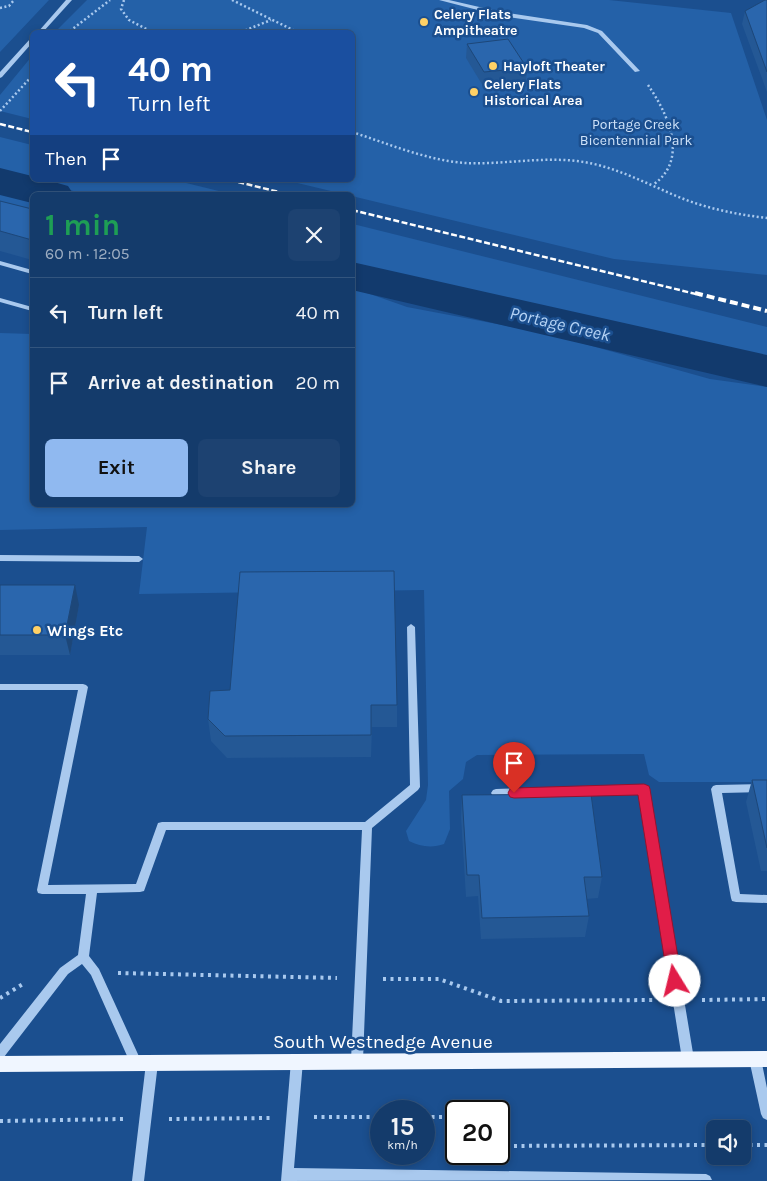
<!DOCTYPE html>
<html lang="en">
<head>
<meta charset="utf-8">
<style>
  :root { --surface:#143b6b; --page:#1d4271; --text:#f1f3f6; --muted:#9dadc1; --line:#33557e; --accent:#90b9f0 }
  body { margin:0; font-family:Karla,sans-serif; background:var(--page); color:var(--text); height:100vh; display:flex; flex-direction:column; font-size:19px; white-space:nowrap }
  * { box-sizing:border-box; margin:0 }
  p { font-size:16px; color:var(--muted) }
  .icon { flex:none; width:28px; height:28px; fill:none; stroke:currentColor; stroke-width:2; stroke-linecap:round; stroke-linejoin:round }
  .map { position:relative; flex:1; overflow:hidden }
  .side { position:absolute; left:30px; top:192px; width:325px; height:315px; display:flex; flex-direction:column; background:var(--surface); border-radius:8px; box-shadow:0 2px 8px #0003,0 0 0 1px var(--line) }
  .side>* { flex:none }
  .hud { position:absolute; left:30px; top:30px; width:325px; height:152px; border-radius:8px; box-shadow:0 2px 8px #0003,0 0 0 1px var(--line); background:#1a4fa0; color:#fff; overflow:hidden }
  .buttons { position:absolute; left:706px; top:1120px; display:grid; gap:10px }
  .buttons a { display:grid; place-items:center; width:45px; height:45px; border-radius:8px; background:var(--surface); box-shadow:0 2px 8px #0003,0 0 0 1px var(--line); font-size:25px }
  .speed { position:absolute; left:370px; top:1100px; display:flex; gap:10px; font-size:25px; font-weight:700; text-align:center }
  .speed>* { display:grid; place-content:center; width:65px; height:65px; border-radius:50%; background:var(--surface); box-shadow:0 2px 8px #0003,0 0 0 1px var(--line); line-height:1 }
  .speed small { font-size:12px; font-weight:400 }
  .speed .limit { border:2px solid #111; border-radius:8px; background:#fff; color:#111 }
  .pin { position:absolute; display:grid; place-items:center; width:42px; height:42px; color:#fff; margin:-51px -21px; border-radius:50% 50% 50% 0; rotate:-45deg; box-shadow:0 0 5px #0007 }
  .pin .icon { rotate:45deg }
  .me { position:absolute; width:55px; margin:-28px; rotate:351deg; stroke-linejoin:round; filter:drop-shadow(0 0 4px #0008) }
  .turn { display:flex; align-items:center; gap:18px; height:105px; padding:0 15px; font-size:22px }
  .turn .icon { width:65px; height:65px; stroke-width:2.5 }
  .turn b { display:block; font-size:35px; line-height:42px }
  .then { display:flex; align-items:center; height:48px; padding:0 15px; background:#0003; gap:10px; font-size:19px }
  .round { display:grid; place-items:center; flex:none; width:52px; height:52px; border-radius:8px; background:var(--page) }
  .headline { display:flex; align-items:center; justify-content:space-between; height:85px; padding:0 15px }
  h1 { font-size:30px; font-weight:700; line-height:38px; color:#1e9e55 }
  .cta { display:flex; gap:10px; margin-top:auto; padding:10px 15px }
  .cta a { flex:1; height:58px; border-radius:8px; background:var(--accent); color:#111; font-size:20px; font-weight:700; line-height:58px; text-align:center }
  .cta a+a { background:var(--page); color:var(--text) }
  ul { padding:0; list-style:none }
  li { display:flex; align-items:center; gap:15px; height:70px; padding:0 15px; border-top:1px solid var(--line) }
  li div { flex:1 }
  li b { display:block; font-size:19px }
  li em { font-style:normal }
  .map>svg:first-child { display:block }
</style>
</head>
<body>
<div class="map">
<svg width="767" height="1181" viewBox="0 0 767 1181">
  <rect width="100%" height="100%" fill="#1b4f8f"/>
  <path fill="#2461a8" d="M0 0H49L0 52Z
    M87 0H609L731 13 767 120V275L614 259 285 180H352V32H55Z
    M32 56V119L0 111V95Z
    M0 137 32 145V180H174L235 195H88L0 171Z
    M0 189 32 198V225L0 217Z
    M353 224 767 327V362L430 287 353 266Z
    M353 288 407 307 549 334 710 379 767 387V782H659L649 775 644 754 477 755 466 762 463 779 449 791 450 829 444 844C433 848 420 847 409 841L406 831 426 800 428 785 424 590 139 594 147 527 0 530V333L32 334V505H352Z"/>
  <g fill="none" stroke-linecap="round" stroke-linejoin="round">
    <path fill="#123a6d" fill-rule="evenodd" d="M0 168 32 176V180H47L68 186 74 195H32V203L0 195Z
      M352 262 767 355V387L352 290Z"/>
    <path stroke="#a9c9ee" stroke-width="2.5" stroke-dasharray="2 2.5" stroke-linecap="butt" d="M124 0 121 9 129 20 152 32
      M232 0 297 32
      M0 8 9 6 14 0
      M70 31 110 0
      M241 32 271 20
      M648 85C668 114 689 159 654 184
      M0 111 32 76
      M352 132C389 144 426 160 465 163 508 165 551 154 594 164 628 172 657 189 689 201 714 210 741 215 767 218"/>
    <path stroke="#a9c9ee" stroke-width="4" stroke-dasharray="3 4.5" stroke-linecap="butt" d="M118 973 337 978
      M383 979H439L501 1001 656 1000
      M0 998 23 984
      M702 1000 767 999
      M314 1117H381
      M424 1117H445L456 1125
      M169 1119 271 1118
      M0 1121 123 1119
      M742 1145H767
      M499 1146 715 1145"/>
    <path fill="#a9c9ee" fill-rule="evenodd" d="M66 0H72L43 32H38Z
      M439 0H449L501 12 587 25 602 31 640 71 635 72 598 33 584 28 501 16Z
      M32 38V43L2 77 0 78V72L30 39Z
      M0 261 32 270V274L0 265Z
      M0 298 32 307V311L0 302Z
      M0 555 139 556 143 559 139 562 0 561Z
      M411 624 415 627 420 787 418 790 372 828 363 1060 361 1064 357 1065 353 1064 351 1060 362 830H166L144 891 140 892 97 893 89 956 99 969 142 1063 140 1067 136 1068 132 1067 91 975 82 964 68 974 4 1057 0 1058V1044L60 968 78 955 86 894H42L38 893 37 890 78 690H0V684H83L86 685 88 687 48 885 136 884 158 823 162 822H365L410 785 407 627Z
      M767 784V792L722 793 740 894 767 895V903L736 902 732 901 731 898 711 789 713 786 716 785Z
      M644 785 647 786 649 789 694 1059 692 1063 688 1064 684 1063 682 1059 640 793 496 797 493 796 491 793 493 790 496 789Z
      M755 1054 759 1055 761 1059 767 1088V1120L763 1118 761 1114 749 1059 751 1055Z
      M297 1056 301 1057 303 1061 294 1168 706 1174 710 1176 712 1180 281 1181 291 1061 293 1057Z
      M152 1058 156 1059 158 1063 144 1181H132L146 1063 148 1059Z"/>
    <path fill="#f0f6ff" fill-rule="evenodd" d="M767 1051V1067L0 1072V1056Z"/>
    <path stroke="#fff" stroke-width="2.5" stroke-dasharray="6 2.5" stroke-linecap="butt" d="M0 124 32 132
      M230 180 291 195
      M352 210 700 295"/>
    <path stroke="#fff" stroke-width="4" stroke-dasharray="8 4" stroke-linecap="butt" d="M695 293 767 311"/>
  </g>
  <path fill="#245895" d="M767 0V92L742 24 745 11Z
    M467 44 527 68 526 82 483 86 466 58Z
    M0 201 32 209V260L0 251Z
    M0 585 79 605 70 655H0Z
    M210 691 397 705V727H372L371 757 227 758 211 741 208 719Z
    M752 780H767V871H761L746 802Z
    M462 795 602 877 598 898 586 899 589 916 585 937 481 939 478 896 466 897 461 817Z"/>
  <path fill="#1d4779" d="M75 585 79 605 70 655 65 635Z"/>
  <path fill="#2a66ad" stroke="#1d4779" d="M765 0H767V72L745 11Z
    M508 39 527 68 484 72 467 44Z
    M0 201 32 209V240L0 231Z
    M394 571 397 705H371V735L225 736 208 719 210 691 230 690 240 572Z
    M0 585H75L65 635H0Z
    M752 780H767V848Z
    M591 794 602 877H584L589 916 482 918 479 875H467L462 795Z"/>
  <path fill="#e11d48" stroke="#92132f" d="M644 784 649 786 650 789 682 981 680 986 675 987 670 986 668 981 638 795 514 798 510 797 508 793 510 789 514 788Z"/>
  <g fill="#ffd166" stroke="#1b4f8f" stroke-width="2">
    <circle cx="424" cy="22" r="5"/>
    <circle cx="493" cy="66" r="5"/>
    <circle cx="474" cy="92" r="5"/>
    <circle cx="37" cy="630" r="5"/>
  </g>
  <g text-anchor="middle" stroke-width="5" stroke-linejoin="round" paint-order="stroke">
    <g font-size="14" font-weight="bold" fill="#fff" stroke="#1b4f8f" text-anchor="start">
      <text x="434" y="19">Celery Flats<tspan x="434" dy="16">Ampitheatre</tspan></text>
      <text x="503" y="71">Hayloft Theater</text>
      <text x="484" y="89">Celery Flats<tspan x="484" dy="16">Historical Area</tspan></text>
    </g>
    <g font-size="14" fill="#cfe3fa" stroke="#1b4f8f">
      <text x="636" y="129">Portage Creek<tspan x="636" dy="16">Bicentennial Park</tspan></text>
    </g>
    <g font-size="16" font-weight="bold" fill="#fff" stroke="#1b4f8f" text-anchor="start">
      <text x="47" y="636">Wings Etc</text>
    </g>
    <g font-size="18" font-style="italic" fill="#b5d3f5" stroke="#1b4f8f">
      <text transform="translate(560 324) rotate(13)" y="6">Portage Creek</text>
    </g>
    <g font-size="19" fill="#fff" stroke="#1b4f8f">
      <text x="383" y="1048">South Westnedge Avenue</text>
    </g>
  </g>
</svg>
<div class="buttons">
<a><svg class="icon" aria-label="sound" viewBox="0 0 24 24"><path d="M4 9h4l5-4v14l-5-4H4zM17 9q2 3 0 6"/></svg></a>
</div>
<div class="speed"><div>15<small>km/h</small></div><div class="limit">20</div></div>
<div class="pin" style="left:514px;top:793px;background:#d93025"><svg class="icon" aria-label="arrive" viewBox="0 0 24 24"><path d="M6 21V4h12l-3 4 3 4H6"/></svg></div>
<svg class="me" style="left:675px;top:981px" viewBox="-20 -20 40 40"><circle r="19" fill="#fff"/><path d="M0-13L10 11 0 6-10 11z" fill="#e11d48"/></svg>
<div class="hud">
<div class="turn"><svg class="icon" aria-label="left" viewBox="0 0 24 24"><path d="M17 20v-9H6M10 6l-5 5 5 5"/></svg><div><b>40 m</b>Turn left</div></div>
<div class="then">Then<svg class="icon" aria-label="arrive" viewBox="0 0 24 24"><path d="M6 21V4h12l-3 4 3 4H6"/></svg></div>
</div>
<section class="side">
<div class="headline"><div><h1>1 min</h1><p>60 m · 12:05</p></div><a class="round"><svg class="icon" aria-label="close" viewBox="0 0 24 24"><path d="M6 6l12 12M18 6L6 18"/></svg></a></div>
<ul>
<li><svg class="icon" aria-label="left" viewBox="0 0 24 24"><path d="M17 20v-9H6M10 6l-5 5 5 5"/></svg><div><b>Turn left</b></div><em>40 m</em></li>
<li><svg class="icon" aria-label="arrive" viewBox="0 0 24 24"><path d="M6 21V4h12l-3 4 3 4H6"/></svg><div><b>Arrive at destination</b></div><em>20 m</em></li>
</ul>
<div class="cta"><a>Exit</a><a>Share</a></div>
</section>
</div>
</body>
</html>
